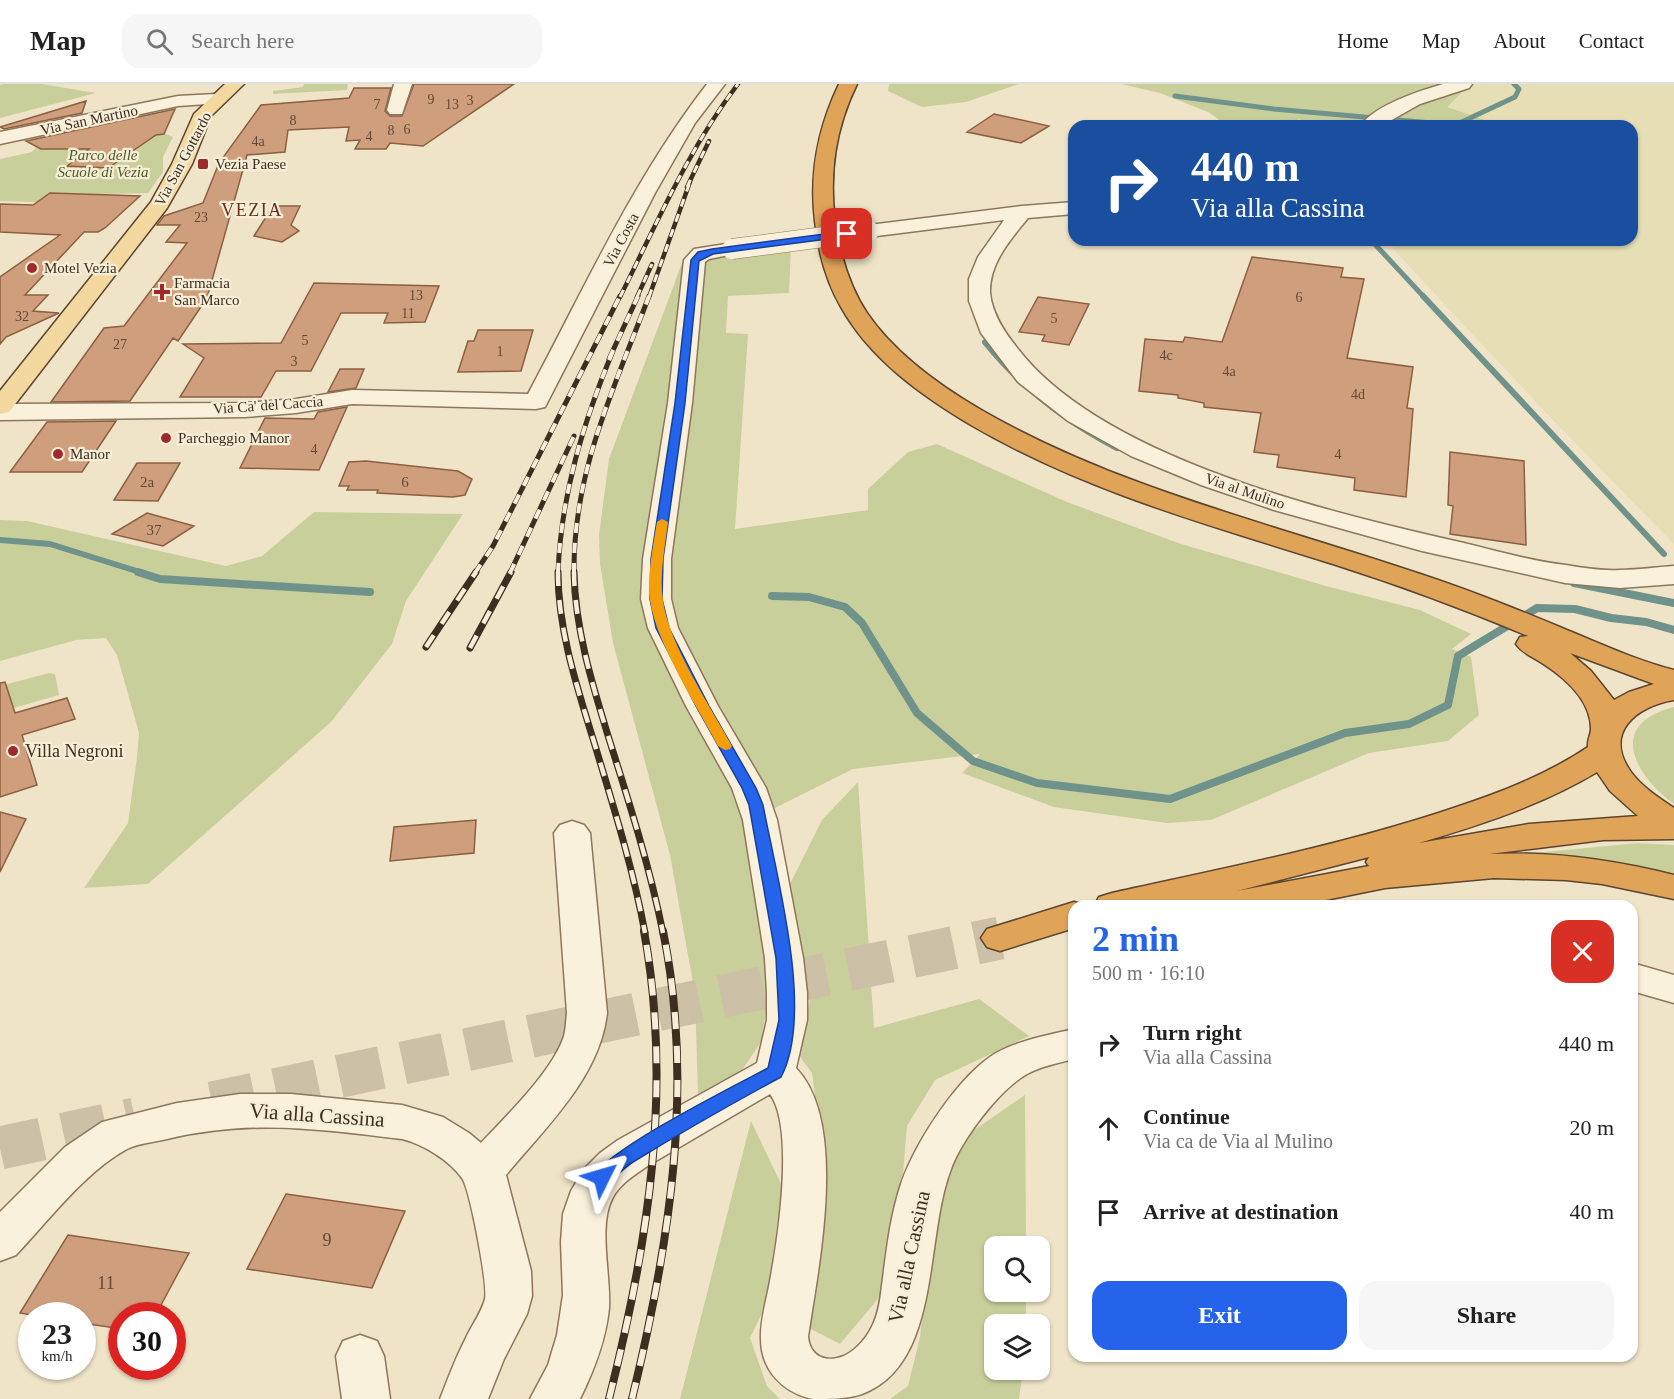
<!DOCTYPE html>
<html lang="en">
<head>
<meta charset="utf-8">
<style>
  :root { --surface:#fff; --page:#f6f6f6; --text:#222; --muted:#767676; --line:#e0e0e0; --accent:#2563eb }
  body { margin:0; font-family:Georgia,serif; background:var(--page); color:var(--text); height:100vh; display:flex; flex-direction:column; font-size:22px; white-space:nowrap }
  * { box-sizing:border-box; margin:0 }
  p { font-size:20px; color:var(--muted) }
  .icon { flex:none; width:33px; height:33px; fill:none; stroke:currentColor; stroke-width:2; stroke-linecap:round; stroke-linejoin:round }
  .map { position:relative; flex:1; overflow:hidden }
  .panel { position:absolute; left:1068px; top:816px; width:570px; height:462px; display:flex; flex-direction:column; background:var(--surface); border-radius:18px; box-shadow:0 2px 4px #0004 }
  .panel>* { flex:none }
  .top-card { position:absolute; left:1068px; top:36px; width:570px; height:126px; border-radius:18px; box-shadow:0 2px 4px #0004; background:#1a4fa0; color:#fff; overflow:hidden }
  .buttons { position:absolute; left:984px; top:1152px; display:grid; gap:12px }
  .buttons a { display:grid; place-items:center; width:66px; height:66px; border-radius:12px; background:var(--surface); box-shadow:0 2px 4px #0004; font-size:30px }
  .speed { position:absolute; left:18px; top:1218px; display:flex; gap:12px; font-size:30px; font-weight:700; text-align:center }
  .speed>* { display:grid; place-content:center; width:78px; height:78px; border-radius:50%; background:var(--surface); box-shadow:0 2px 4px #0004; line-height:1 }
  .speed small { font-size:15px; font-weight:400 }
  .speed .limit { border:9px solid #d22; background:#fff; color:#111 }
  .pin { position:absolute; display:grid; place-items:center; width:51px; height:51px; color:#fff; margin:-26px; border-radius:12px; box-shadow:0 3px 9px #0006 }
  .me { position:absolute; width:66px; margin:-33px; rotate:50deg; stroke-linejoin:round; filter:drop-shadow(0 0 4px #0008) }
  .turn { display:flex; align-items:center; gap:21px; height:126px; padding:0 24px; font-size:27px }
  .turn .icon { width:78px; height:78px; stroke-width:2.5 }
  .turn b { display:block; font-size:42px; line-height:51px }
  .round { display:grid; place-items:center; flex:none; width:63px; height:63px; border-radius:18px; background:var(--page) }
  .summary { display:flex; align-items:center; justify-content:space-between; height:102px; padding:0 24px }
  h1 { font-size:36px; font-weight:700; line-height:45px; color:var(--accent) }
  .button { display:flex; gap:12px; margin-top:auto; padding:12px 24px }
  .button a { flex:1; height:69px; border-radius:18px; background:var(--accent); color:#fff; font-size:24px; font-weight:700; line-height:69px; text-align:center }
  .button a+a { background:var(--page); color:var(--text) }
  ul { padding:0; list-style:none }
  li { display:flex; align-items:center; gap:18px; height:84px; padding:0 24px }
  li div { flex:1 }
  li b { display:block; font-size:22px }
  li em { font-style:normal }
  header { display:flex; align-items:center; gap:36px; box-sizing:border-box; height:84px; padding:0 30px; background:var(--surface); border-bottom:2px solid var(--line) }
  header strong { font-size:28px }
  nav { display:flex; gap:33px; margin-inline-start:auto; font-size:21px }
  .search { width:420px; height:54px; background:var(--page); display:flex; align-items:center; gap:15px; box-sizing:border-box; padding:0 21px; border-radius:18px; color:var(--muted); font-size:22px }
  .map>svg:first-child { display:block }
</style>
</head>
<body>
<header>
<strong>Map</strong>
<div class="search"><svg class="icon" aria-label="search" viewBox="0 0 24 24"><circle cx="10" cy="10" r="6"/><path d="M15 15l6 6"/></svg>Search here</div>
<nav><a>Home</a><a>Map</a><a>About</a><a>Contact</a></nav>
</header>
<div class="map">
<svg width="1674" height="1315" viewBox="0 0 1674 1315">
  <rect width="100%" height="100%" fill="#f0e4c8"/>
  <path fill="#e6deb5" d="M1457 0H1674V460L1545 328 1394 166 1390 156H1632V42H1473L1484 36 1446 23Z"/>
  <path fill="#c9cf9b" d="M4 0H42L96 9 0 34V1Z
    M304 0H348L347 6 273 10V7L303 3Z
    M889 0H1019L966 18 922 23 888 7Z
    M1121 0H1457L1462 8 1447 23 1485 36 1473 42H1323L1298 35 1299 42H1228L1208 28 1160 9Z
    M166 50 173 53 163 73V88L148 109 100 110 87 120 0 117V75L32 68 37 62 40 65H75L125 52Z
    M791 163 789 209 728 212 726 249 748 250 735 445 868 426V405L908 368 937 360 1067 418 1181 460 1326 502 1420 526 1471 550 1452 565 1471 573 1479 631 1448 657 1369 669 1211 736 1167 739 1054 723 962 689 980 670 853 685 749 737 769 909 761 958 738 992 698 1012 695 910 670 771 613 559 600 480 599 451 609 375 682 179Z
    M314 428 463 430 406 517 392 560 331 638 148 800 84 804 128 739 137 673 139 649 117 571 106 554 76 556 0 577V436L27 437 226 482 262 472Z
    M49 589 55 590 59 611 0 628V602Z
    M1674 623V720C1633 690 1607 640 1674 623Z
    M858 698 874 944 979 915 1029 952 935 996 907 1042 896 1172 878 1215 840 1260 803 1241 821 1055 812 989 798 970 811 911 789 802 822 736Z
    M1638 759 1674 761V793L1535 771 1534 769Z
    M1025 1011 1026 1162H994V1208H1026V1240H994V1286H1023L1019 1315H890L908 1302 920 1253 936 1108 964 1053Z
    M751 1037 782 1102 771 1211 750 1254 767 1302 780 1315H680Z"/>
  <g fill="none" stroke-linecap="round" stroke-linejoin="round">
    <path stroke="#6f938a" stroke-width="5" d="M1175 12 1274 25 1454 41
      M1453 42 1515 13 1519 5 1514 0
      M1371 156 1424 213"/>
    <path stroke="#6f938a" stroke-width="6" d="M1423 212 1664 470
      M985 258C1022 304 1065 337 1117 364
      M0 456 50 460 143 489"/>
    <path stroke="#6f938a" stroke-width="8" d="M138 488 160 495 370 508
      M1574 499 1674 519
      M772 512 809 513 845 523 862 539 917 629 973 677 1037 699 1170 715 1345 649 1409 640 1448 621 1458 572 1537 524 1575 525 1611 534 1646 538 1674 546"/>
  </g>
  <path fill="#cf9f7d" stroke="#8d5f41" stroke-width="1.5" d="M414 0H514L423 62 390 59 386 65H355L360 56 346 57 349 43 288 46 285 68 247 71 207 214 178 257 173 254 130 317 51 318 104 244 124 242 187 159 166 158 180 141H157L164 132 203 119 219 79 261 21 349 14 354 4H391L385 27 390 32H402Z
    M86 17 82 29 4 45 0 43Z
    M175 25 164 50 156 51 108 84 67 82 89 65H41L26 57Z
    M994 30 1049 42 1021 59 967 48Z
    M50 109 140 112 105 144 98 148H84L25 211H48L33 227 59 229 6 253 0 260V193L60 151 0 148V120L33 121Z
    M273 122H300L291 141 299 147 282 158 254 152Z
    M1252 173 1343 184 1341 193 1364 195 1347 274 1413 283 1407 324 1413 325 1406 413 1354 406 1355 394 1277 383 1279 371 1254 368 1261 329 1204 323V319L1178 314V311L1139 307 1145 255 1183 258 1185 253 1222 258Z
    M314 199 439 202 425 238 384 239 388 229H341L311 287H276L261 313H180L204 274 183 260 281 259Z
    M1038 213 1089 220 1069 261 1042 257 1045 251 1019 248Z
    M478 246H533L521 287 458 288 468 257H474Z
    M340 285H364L356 304 328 308Z
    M347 323 319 386 240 384 265 334 314 335 318 328Z
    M116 337 82 388H10L47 338Z
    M1450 368 1524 377 1526 461 1450 450 1453 422 1448 421Z
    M366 377 458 387 472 395 465 411 453 413 377 409 378 406H347L349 402H339L349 378Z
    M137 379H180L158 417 114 416Z
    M147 429 194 442 163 462 112 450Z
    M5 598 15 629 67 614 75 635 22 651 37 701 0 713V599Z
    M0 728 26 735 0 788Z
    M476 736 474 769 390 777 394 743Z
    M286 1110 405 1127 372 1204 247 1185Z
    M68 1151 189 1169 155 1232H122V1245L82 1239V1232H38L20 1229Z"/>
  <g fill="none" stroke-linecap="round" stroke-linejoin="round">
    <path stroke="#ccc0a6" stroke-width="43" stroke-dasharray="43 22" stroke-linecap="butt" d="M212 1019 1000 854
      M0 1064 135 1035"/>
    <g stroke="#8d765c" stroke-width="3">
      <path id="street" d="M394 0H412L402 30H390L387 26Z
        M707 0H725L695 39 655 109 545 323 536 325 352 320 296 329 245 333 0 336V320L245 319 296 315 352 306 528 310C584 205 634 94 707 0Z
        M1443 0H1472L1469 4 1420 20 1381 42H1360C1375 21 1419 7 1443 0Z
        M216 10 222 11 225 15 222 19 178 22 0 60V48L178 12Z
        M1074 118V130L1028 134C1011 155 989 179 990 209 992 230 1005 249 1018 265 1103 375 1331 429 1464 459 1497 467 1531 477 1566 481 1583 484 1602 487 1620 486 1638 486 1656 483 1674 482V500L1620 504 1565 499 1422 467 1274 426 1201 401 1131 372 1068 337 1018 298 981 249 969 217V195L978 173 1004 136 869 153 862 151 859 147 862 143 869 141 1022 122Z
        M732 159 739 161 743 165 739 169 709 175 705 178 692 319 671 475V515L678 544 718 622 766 704 777 736 803 874 807 909V936L796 984C849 1039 818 1184 808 1253 810 1273 826 1279 844 1272 857 1266 869 1251 874 1238 880 1225 881 1208 883 1194 887 1162 891 1130 901 1100 915 1059 958 992 996 969 1020 956 1048 951 1074 945V975C1058 979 1042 982 1027 990 999 1006 962 1055 951 1085 924 1154 942 1280 862 1310 847 1315 829 1315 813 1315 783 1309 761 1286 761 1255 760 1236 767 1215 770 1197 778 1155 795 1044 770 1010L649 1081C636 1090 619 1100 612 1115 598 1143 611 1192 609 1224 606 1256 594 1286 580 1315H530L548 1281 557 1251 563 1211 561 1158 563 1130 571 1107 584 1085 600 1069 618 1056 757 979 767 936V909L765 874 743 736 732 704 686 622 648 544 641 515 643 475 668 319 684 176 694 165Z
        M572 737 584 741 590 749 607 929C600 993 545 1044 506 1091L531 1187 532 1212 527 1230 504 1275 488 1315H440C448 1295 455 1275 465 1256 471 1242 481 1230 485 1215 488 1201 470 1105 462 1094 449 1076 423 1060 402 1055 318 1045 251 1035 167 1055 155 1058 139 1059 127 1065 85 1088 49 1136 16 1171L0 1177V1128L65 1063 102 1038 177 1019 240 1010H291L402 1021 443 1033 469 1049 481 1059C506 1032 553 987 564 952 566 945 566 937 567 929L554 749 560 741Z
        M1632 879 1674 891V919L1632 907Z
        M360 1251 377 1257 384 1272 390 1315H342L336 1272 343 1257Z"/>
    </g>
    <g stroke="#5b4430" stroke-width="3">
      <path id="primary" d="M225 0H244L211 32 192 80 167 124 9 328 0 330V307L151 118 172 80 194 30Z"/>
    </g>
    <g stroke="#5b4430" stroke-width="3">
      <path id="highway" d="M839 0H857C835 45 829 89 835 138 840 170 849 202 867 229 895 270 940 302 983 327 1116 403 1264 438 1408 486 1461 503 1512 523 1562 544 1599 559 1635 576 1674 586V616C1636 622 1603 649 1631 688 1642 703 1659 714 1674 724V755L1603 756 1489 770C1552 767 1613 776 1674 791V815L1602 800 1566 796 1494 794 1385 804 1296 822H1179L1180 820 1169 822H1094L1099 813 1112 809C1217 786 1323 765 1426 733 1482 715 1539 696 1588 663 1587 656 1591 651 1591 645 1591 616 1564 593 1542 579 1533 573 1522 569 1516 560L1520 553 1528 552C1464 525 1399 501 1333 480 1209 441 1084 407 971 341 921 311 870 275 841 223 826 197 818 167 815 137 809 88 818 44 839 0ZM1570 569 1654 600 1629 608 1614 616 1591 587ZM1597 688 1610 707 1638 732 1529 740 1419 759C1480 741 1542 721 1597 688ZM1369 773 1366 778 1369 782 1237 807Z
        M1074 818 1087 822H1074V844L1000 867 987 863 981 854 987 845Z"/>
    </g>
    <use href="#street" fill="#faf1dc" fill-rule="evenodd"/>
    <use href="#primary" fill="#f3d9a0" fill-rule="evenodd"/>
    <use href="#highway" fill="#e0a458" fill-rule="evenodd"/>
    <g stroke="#3d2e20" stroke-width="4.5">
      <path id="rail-far3" d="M687 103 709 57
        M620 213C656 141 689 64 738 0
        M637 213 652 180
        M649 213 691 95"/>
    </g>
    <g stroke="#3d2e20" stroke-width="5">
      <path id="rail-far2" d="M609 275 638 212
        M475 489 493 462 620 212
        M510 489 574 352
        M558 489C561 411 583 339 613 267
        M574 489C573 387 614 305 649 212"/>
    </g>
    <g stroke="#3d2e20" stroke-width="7">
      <path id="rail-far1" d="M558 488C558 546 577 603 594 658 613 721 633 784 645 849
        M574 488C575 546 593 603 610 658 630 721 650 784 663 849
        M426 563 476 488
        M470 564 511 488"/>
    </g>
    <g stroke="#3d2e20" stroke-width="8">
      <path id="rail" d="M609 1315C648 1161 673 1005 644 847
        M632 1315C669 1163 695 1003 663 847"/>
    </g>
    <use href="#rail-far3" stroke="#f7eed8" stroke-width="3" stroke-dasharray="8" stroke-linecap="butt"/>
    <use href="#rail-far2" stroke="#f7eed8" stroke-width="4" stroke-dasharray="10" stroke-linecap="butt"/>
    <use href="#rail-far1" stroke="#f7eed8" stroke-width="4.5" stroke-dasharray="14" stroke-linecap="butt"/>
    <use href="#rail" stroke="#f7eed8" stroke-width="6" stroke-dasharray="17" stroke-linecap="butt"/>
    <g stroke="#8d765c" stroke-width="21" stroke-linecap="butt">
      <path id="street-bridge" d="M732 165 869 147"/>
    </g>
    <use href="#street-bridge" stroke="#faf1dc" stroke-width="20"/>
  </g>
  <path fill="#2563eb" stroke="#184099" stroke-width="1.5" d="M847 147 850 148V152L713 170 699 177 685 319 663 475 662 515 669 544 709 622 756 704 763 721C776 791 815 929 781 993 731 1020 682 1048 633 1078 621 1085 610 1103 596 1099L593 1093C608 1065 734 1002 768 984L779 936 776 874 749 721 742 704 696 622 656 544 650 515 651 475 675 319 691 176 698 168 712 165Z"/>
  <path fill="#f59e0b" d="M662 435 668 438C665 463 659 491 663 517 669 560 710 622 732 662L730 665 725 666 718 662C697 622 656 559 650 516 647 491 653 463 657 438Z"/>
  <g fill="#9e2a2b" stroke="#f7eed8" stroke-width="2">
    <rect x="197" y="74" width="12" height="12" rx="3"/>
    <circle cx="32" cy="184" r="6"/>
    <path d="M159 199h6v6h6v6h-6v6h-6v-6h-6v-6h6z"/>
    <circle cx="166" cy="354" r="6"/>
    <circle cx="58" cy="370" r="6"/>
    <circle cx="13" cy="667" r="6"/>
  </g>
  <g text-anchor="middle" stroke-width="4.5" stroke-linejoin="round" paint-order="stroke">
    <g font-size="14" fill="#624a37">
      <text x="431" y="20">9</text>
      <text x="470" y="21">3</text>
      <text x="377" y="25">7</text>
      <text x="452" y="25">13</text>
      <text x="293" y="41">8</text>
      <text x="407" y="50">6</text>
      <text x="391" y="51">8</text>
      <text x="369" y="57">4</text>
      <text x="258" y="62">4a</text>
      <text x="201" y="138">23</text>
      <text x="416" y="216">13</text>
      <text x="1299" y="218">6</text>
      <text x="408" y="234">11</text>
      <text x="22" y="237">32</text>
      <text x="1054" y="239">5</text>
      <text x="305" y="261">5</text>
      <text x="120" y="265">27</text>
      <text x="500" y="272">1</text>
      <text x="1166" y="276">4c</text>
      <text x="294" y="282">3</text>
      <text x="1229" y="292">4a</text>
      <text x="1358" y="315">4d</text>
      <text x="314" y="370">4</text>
      <text x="1338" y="375">4</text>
    </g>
    <g font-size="15" fill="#3d2e20" stroke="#f7eed8">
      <text transform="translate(89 36) rotate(-12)" y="5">Via San Martino</text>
      <text transform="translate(183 75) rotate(-62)" y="5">Via San Gottardo</text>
      <text transform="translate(621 156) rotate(-62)" y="5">Via Costa</text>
      <text transform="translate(268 321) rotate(-4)" y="5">Via Ca' del Caccia</text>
      <text transform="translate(1245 407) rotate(19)" y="5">Via al Mulino</text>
    </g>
    <g font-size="15" font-style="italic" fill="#4d5a26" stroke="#f7eed8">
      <text x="103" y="76">Parco delle<tspan x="103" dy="17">Scuole di Vezia</tspan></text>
    </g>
    <g font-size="15" fill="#3d2e20" stroke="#f7eed8" text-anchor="start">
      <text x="215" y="85">Vezia Paese</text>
      <text x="44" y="189">Motel Vezia</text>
      <text x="174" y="204">Farmacia<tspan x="174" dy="17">San Marco</tspan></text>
      <text x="178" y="359">Parcheggio Manor</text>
      <text x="70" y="375">Manor</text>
    </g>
    <g font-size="15" fill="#624a37">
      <text x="147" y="403">2a</text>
      <text x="405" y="403">6</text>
      <text x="154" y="451">37</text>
    </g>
    <g font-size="18" letter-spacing="1.5" fill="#6b2e1e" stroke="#f7eed8">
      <text x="252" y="132">VEZIA</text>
    </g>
    <g font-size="18" fill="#3d2e20" stroke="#f7eed8" text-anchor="start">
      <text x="25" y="673">Villa Negroni</text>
    </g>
    <g font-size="18" fill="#624a37">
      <text x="327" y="1162">9</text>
      <text x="106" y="1205">11</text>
    </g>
    <g font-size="21" fill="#3d2e20" stroke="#f7eed8">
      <text transform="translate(317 1031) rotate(4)" y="7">Via alla Cassina</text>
      <text transform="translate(909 1173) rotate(-78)" y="7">Via alla Cassina</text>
    </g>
  </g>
</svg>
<div class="buttons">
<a><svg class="icon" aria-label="search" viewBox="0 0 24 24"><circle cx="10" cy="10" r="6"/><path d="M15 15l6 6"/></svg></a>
<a><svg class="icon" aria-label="layers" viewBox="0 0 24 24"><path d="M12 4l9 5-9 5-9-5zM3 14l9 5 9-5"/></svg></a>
</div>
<div class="speed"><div>23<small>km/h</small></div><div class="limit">30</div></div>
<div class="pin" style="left:847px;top:150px;background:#d93025"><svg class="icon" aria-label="arrive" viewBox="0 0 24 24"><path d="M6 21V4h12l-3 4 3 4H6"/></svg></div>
<svg class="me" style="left:602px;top:1093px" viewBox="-20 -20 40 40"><path d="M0-17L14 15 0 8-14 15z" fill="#2563eb" stroke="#fff" stroke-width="4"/></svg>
<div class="top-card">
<div class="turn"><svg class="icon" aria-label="right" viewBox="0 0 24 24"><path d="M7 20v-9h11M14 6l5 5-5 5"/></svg><div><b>440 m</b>Via alla Cassina</div></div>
</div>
<section class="panel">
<div class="summary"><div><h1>2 min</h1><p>500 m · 16:10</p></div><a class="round" style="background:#d93025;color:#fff"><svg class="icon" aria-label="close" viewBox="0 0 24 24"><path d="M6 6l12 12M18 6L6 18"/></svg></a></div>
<ul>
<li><svg class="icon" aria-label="right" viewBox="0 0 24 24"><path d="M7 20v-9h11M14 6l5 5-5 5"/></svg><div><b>Turn right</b><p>Via alla Cassina</p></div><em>440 m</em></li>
<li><svg class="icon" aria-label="ahead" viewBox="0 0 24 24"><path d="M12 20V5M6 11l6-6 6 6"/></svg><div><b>Continue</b><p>Via ca de Via al Mulino</p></div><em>20 m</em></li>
<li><svg class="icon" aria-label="arrive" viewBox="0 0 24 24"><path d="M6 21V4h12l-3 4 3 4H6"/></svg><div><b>Arrive at destination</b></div><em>40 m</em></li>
</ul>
<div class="button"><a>Exit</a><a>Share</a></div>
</section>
</div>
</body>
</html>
